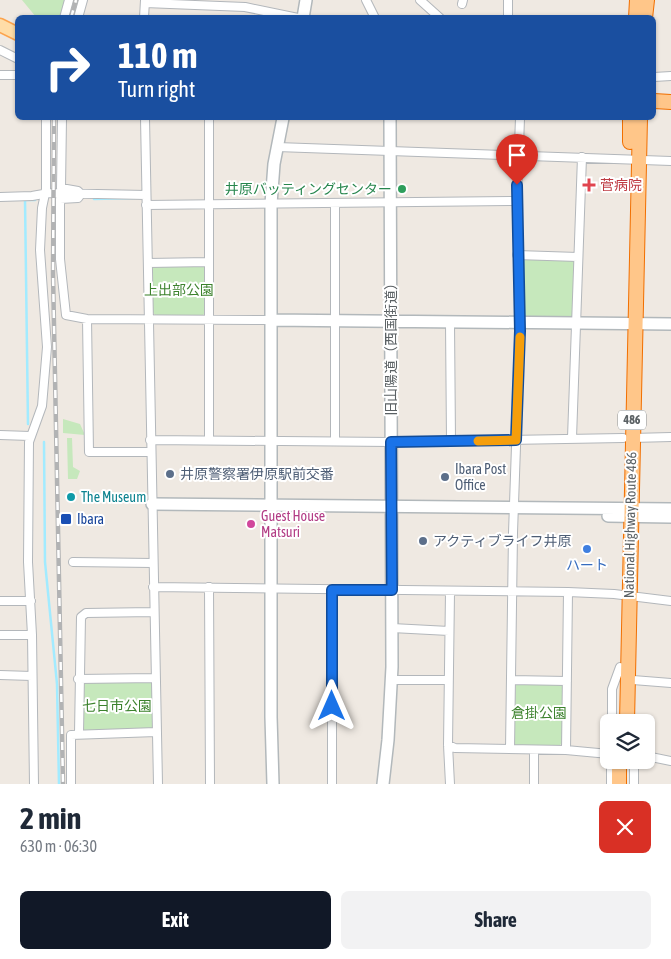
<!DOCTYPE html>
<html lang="en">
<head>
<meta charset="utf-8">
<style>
  :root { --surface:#fff; --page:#f2f2f3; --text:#1f2937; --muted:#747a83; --accent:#111827 }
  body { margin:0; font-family:"Asap Condensed","Noto Sans JP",sans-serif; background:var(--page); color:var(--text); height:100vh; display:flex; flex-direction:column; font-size:19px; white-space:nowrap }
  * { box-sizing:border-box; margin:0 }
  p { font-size:16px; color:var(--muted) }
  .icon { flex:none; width:28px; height:28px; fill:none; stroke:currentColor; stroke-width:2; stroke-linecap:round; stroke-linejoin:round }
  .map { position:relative; height:784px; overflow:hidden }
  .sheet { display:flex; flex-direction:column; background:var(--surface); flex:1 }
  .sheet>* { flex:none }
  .banner { position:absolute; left:15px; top:15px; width:641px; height:105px; border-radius:8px; box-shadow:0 1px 4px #0004; background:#1a4fa0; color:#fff; overflow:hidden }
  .tools { position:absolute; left:600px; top:714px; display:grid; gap:10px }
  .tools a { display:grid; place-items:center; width:55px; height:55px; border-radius:8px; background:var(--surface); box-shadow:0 1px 4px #0004; font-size:25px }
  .pin { position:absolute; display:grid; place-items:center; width:42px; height:42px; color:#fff; margin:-51px -21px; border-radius:50% 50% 50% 0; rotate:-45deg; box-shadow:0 0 5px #0007 }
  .pin .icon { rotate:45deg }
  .me { position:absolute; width:55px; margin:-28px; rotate:0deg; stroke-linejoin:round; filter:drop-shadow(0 0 4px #0008) }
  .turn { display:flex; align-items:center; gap:18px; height:105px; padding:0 20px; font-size:22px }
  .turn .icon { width:65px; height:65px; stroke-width:2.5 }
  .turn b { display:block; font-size:35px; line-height:42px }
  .round { display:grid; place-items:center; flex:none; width:52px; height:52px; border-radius:8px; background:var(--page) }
  .summary { display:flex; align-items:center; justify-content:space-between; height:85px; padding:0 20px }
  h1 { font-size:30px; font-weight:700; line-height:38px }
  .primary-button { display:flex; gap:10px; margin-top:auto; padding:10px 20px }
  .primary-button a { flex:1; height:58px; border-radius:8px; background:var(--accent); color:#fff; font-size:20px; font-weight:700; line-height:58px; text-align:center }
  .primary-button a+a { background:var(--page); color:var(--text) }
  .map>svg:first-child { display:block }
</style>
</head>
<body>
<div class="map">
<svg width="671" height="784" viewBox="0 0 671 784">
  <rect width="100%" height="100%" fill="#efe9e2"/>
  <path fill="#c6e8bc" d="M22 0H66L61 18 36 17Z
    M522 258 575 259 573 317 522 318 520 264Z
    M203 264 206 267V312L203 315H155L153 312 152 267 154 265Z
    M63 419 80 424 85 435 63 433Z
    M67 438H72L73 467 80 471 77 479H68Z
    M152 681 153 730 82 731 81 682Z
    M516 683H564L563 742 559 746H515L513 744Z"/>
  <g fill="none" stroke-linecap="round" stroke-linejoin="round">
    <path stroke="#a2ebff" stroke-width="2.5" d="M94 199 134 198
      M28 424 25 200H35
      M44 442 45 562 57 684 59 784"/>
    <g stroke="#b3b7bb" stroke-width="10">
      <path id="street" d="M366 0 375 18
        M420 0 440 18
        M145 3 245 7 298 18
        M462 4 463 0
        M64 18 69 0
        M78 18 83 0
        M144 18 145 0
        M508 18V0
        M0 50 18 59
        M0 75H18
        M654 77 671 76
        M62 118 61 188 78 191 81 194 78 198 60 199V259L66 315 87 319 271 320
        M145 118 158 784
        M209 118V440
        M277 147 671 161
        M0 197 32 196 49 193 146 195
        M335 203V441
        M146 205 517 201
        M517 255 578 257
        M148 263 209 262
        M87 319 89 452H151
        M450 323 451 441
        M0 435 30 436
        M572 438 582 157
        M632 438 671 437
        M150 440 391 442 623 438
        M73 562 153 563
        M153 587 568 592 614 594 671 601
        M209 587 210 784
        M450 592 448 745 450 784
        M0 601H31
        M392 628 449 631
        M0 635H32
        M0 675 32 676
        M78 679 155 678
        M391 680H448
        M511 680 567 681
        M633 680 671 683
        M612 722V689L620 667
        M79 733 81 617 86 613 153 612
        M448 745 455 748 566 750 609 754
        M510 749 513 533 520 331 517 201 520 118
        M566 750 568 592
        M646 756 671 761
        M634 760V784
        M34 784 32 635 28 562 29 442 42 406 47 347 40 250 42 208 46 189V118
        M71 784V735L156 732
        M332 784V589
        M534 784V750
        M611 784V760"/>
    </g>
    <g stroke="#b2b8bb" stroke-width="14">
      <path id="secondary" d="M303 18 306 0
        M271 320 671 324
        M152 504 671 509
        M608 516 671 517
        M273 784 271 717V204L274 164 283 118
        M383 784 388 740 392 667 390 118"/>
    </g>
    <g stroke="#fca44e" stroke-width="15">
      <path id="primary" d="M0 25 18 34"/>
    </g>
    <g stroke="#f16f00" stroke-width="16">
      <path id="highway" d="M636 18 637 0
        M645 18 647 0
        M654 101 671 102
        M630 142V118
        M627 722 640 118
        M619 784V760"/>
    </g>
    <use href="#street" stroke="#fff" stroke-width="8"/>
    <use href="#secondary" stroke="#fff" stroke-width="11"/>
    <use href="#primary" stroke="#ffdda7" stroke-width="12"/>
    <use href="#highway" stroke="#ffc689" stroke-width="14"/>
    <g stroke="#b2b3b4" stroke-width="4.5">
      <path id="rail" d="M71 18 76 0
        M54 118 53 274 63 784"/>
    </g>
    <use href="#rail" stroke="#fff" stroke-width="2.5" stroke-dasharray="8" stroke-linecap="butt"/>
  </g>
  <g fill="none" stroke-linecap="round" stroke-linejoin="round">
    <g stroke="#114b97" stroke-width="12">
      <path id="route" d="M332 706V590H392L391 442 516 440 520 331 517 185"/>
    </g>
    <use href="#route" stroke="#1a73e8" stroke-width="9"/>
    <path stroke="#f59e0b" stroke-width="9" d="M478 441 516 440 520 337"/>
  </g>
  <path fill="#e0444e" stroke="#fff" stroke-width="2" d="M586.5 177.5h5v5h5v5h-5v5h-5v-5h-5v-5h5z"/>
  <circle fill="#2e9e5b" stroke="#fff" stroke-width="2" cx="402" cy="189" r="5"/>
  <g fill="#5c6f8a" stroke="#fff" stroke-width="2">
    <circle cx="170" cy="474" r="5"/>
    <circle cx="445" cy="477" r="5"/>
    <circle cx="423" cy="541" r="5"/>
  </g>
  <circle fill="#0f9aa8" stroke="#fff" stroke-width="2" cx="71" cy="497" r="5"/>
  <rect fill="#1a4fb4" stroke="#fff" stroke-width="2" x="60" y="513" width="12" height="12" rx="2.5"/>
  <circle fill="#d1479c" stroke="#fff" stroke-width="2" cx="251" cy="524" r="5"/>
  <circle fill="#3f7fe0" stroke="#fff" stroke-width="2" cx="587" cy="549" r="5"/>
  <g text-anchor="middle" stroke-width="4" stroke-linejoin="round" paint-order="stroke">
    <rect fill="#fff" stroke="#8c9092" stroke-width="1" x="618" y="410.5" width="28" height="19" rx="4"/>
    <g font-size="12" font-weight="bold" fill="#5b6164">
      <text x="632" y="424">486</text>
    </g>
    <g font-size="14" fill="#be3a42" stroke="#fff" text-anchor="start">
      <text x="600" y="190">菅病院</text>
    </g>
    <g font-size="14" fill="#27864d" stroke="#fff" text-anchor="end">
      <text x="392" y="194">井原バッティングセンター</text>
    </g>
    <g font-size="14" fill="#3c822d" stroke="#fff">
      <text x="179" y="295">上出部公園</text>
      <text x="117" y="711">七日市公園</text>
      <text x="539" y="718">倉掛公園</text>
    </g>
    <g font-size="14" fill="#5b6164" stroke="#fff">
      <text transform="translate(391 346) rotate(-90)" y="5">旧山陽道（西国街道）</text>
      <text transform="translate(630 525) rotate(-89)" y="5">National Highway Route 486</text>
    </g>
    <g font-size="14" fill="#4e5e75" stroke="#fff" text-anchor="start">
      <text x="455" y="474">Ibara Post<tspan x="455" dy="16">Office</tspan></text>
      <text x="180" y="479">井原警察署伊原駅前交番</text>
      <text x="433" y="546">アクティブライフ井原</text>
    </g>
    <g font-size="14" fill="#0d838f" stroke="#fff" text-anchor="start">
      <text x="81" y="502">The Museum</text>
    </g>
    <g font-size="14" fill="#b23c85" stroke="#fff" text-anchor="start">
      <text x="261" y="521">Guest House<tspan x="261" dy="16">Matsuri</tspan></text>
    </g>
    <g font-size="14" fill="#164399" stroke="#fff" text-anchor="start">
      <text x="77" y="524">Ibara</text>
    </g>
    <g font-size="14" fill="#366cbe" stroke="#fff">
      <text x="587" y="570">ハート</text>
    </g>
  </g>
</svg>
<div class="tools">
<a><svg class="icon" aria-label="layers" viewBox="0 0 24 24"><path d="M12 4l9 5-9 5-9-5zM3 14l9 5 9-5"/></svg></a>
</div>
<div class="pin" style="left:517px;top:185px;background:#d93025"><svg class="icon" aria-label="arrive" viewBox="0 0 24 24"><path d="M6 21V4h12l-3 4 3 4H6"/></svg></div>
<svg class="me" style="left:332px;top:706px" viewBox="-20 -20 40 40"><path d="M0-17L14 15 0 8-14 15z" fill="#1a73e8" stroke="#fff" stroke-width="4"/></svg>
<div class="banner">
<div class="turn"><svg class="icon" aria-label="right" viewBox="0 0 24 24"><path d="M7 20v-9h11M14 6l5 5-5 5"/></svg><div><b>110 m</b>Turn right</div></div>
</div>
</div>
<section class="sheet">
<div class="summary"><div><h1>2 min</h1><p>630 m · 06:30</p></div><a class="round" style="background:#d93025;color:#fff"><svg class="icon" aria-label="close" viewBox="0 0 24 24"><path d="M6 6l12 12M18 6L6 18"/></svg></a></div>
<div class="primary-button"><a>Exit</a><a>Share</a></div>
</section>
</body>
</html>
